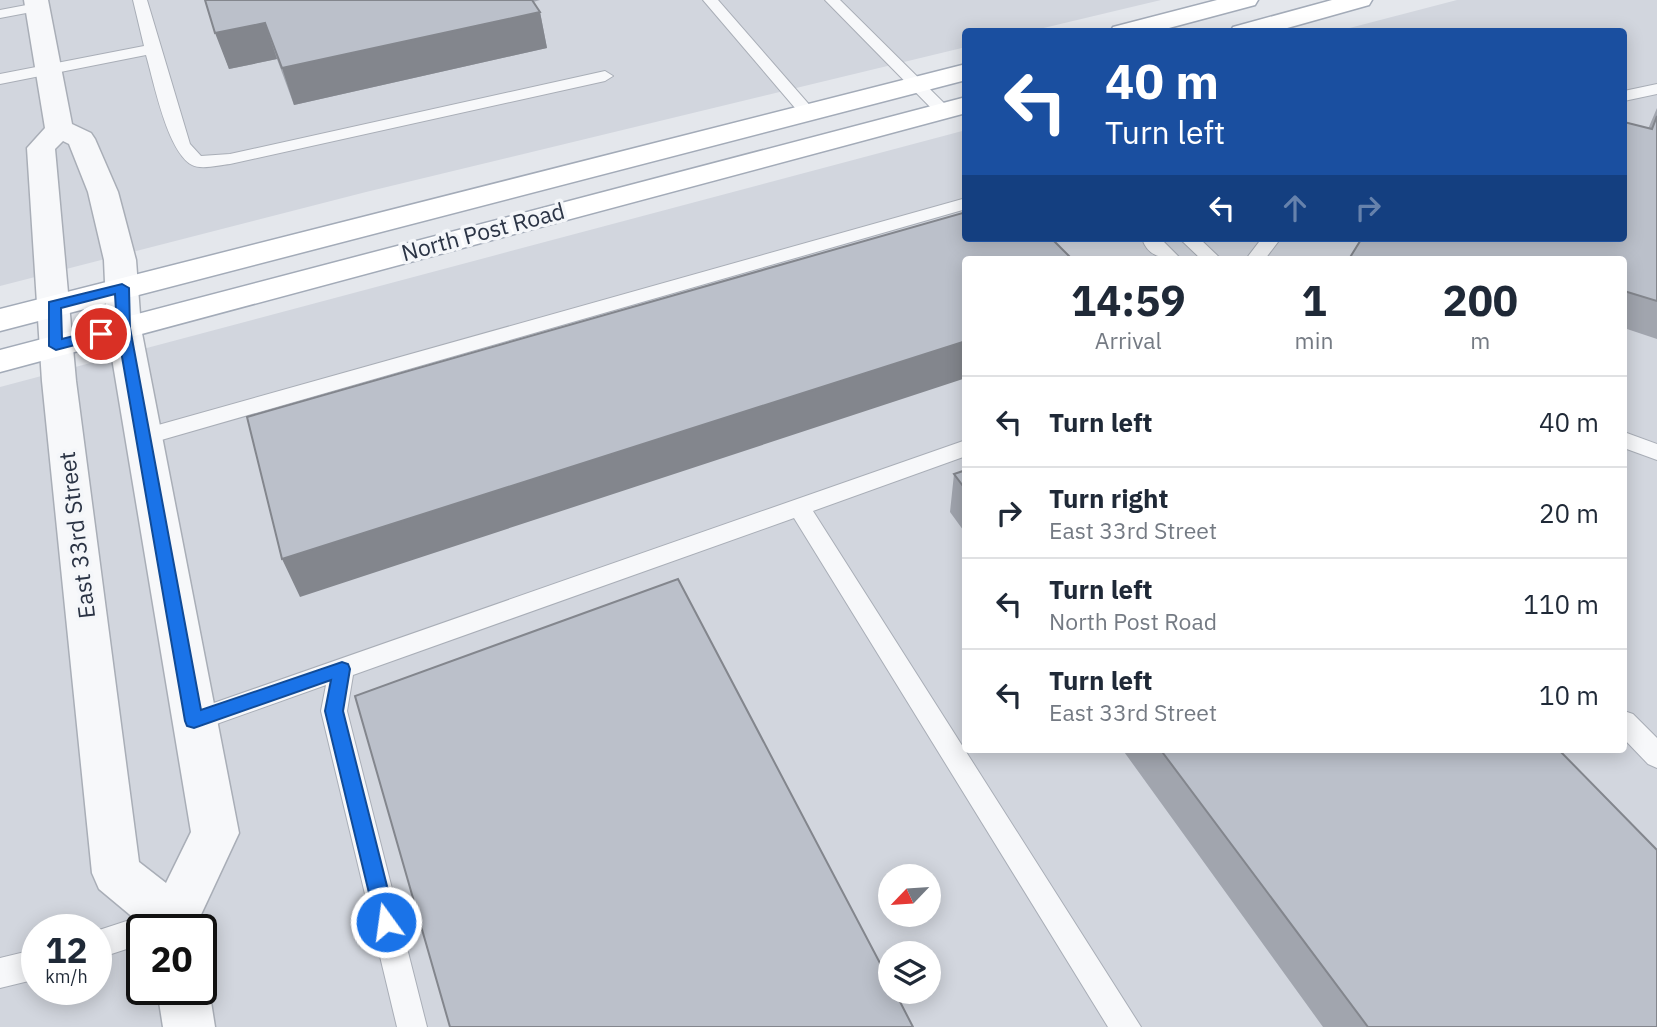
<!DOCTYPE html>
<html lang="en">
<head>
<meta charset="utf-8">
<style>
  :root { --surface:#fff; --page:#f6f6f7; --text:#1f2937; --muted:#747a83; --line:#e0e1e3 }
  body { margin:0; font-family:"IBM Plex Sans",sans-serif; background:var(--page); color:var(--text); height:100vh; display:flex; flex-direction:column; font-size:26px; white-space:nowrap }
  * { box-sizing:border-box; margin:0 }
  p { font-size:23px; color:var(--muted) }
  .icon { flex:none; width:38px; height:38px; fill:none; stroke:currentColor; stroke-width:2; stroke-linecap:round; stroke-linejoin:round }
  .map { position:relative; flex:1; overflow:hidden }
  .side { position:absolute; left:962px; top:256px; width:665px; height:497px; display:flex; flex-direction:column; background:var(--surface); border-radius:7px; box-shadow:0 4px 18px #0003 }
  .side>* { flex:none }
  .top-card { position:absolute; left:962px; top:28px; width:665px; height:214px; border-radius:7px; box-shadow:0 4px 18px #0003; background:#1a4fa0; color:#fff; overflow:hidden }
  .needle { width:46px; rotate:245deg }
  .fabs { position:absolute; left:878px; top:864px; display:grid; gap:14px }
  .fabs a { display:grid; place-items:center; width:63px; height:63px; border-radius:50%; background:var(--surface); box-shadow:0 4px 18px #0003; font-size:35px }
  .speed { position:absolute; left:21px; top:914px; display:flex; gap:14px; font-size:35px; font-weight:700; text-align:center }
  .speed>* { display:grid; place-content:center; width:91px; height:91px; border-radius:50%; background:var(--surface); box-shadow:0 4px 18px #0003; line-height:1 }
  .speed small { font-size:18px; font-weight:400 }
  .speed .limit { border:4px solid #111; border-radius:10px; background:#fff; color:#111 }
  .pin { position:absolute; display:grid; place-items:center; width:60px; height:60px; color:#fff; margin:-30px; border:4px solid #fff; border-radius:50%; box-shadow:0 2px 7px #0007 }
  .me { position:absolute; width:77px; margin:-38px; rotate:346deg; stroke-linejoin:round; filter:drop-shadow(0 0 5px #0008) }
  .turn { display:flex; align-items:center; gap:24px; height:147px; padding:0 28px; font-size:32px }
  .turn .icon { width:91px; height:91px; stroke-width:2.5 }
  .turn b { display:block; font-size:49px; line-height:60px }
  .lanes { display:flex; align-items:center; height:66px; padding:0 28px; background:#0003; justify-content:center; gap:35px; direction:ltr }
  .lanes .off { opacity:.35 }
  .eta { display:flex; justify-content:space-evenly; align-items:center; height:119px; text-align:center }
  .eta b { font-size:42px; font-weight:700; line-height:49px }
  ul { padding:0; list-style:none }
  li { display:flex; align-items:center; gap:21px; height:91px; padding:0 28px; border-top:2px solid var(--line) }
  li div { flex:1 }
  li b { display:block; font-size:26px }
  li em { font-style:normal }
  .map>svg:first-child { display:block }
</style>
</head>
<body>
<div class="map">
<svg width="1657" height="1027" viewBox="0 0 1657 1027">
  <rect width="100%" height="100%" fill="#e4e7ec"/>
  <path fill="#d2d6de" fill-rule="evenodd" d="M0 0H1161L1031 31 966 32V47L366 192 0 286Z
    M1457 0H1657V1027H0V387L966 130V238H1624V32L1338 31ZM966 259H1624V749H966ZM891 877H929V915H891ZM37 929H96V989H37ZM142 929H201V989H142ZM891 954H929V992H891Z"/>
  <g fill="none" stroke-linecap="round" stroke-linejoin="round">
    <g stroke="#a9aeb7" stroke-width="2">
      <path id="service" d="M133 0H147L190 144 201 156 230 154 605 71 613 76 605 81 230 164C220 165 201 170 192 165 167 151 154 82 146 55L0 84V74L144 46Z
        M703 0H718L813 109 815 112 813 115H801Z
        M825 0H840L949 108 951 111 949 114H937Z
        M37 3 42 4 44 7 42 10 0 18V10Z
        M1657 84V94L1624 101V91Z
        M966 198V209L144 445 136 442 133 437 136 432 144 429Z
        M1142 238H1160L1181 259C1164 259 1147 257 1142 238Z
        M1179 238H1199L1221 259H1201Z
        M1262 238H1281L1265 259H1246Z
        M1624 432 1657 444V460L1624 448Z
        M966 440V456L813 511 1141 1027H1108L794 518 353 675 347 711 427 1027H397L321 711 326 685 194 732 185 729 181 721 185 713Z
        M1624 711 1633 714 1657 738V768L1648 764 1624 739Z
        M142 916 152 920 156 929H142V944L96 959V931Z
        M37 949V979L0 988V958Z"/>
    </g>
    <g stroke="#a9aeb7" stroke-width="3">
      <path id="minor" d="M24 0H48L72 124 91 133 95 139 118 192 136 260 141 328 239 833 198 921 199 929H147L99 889 92 873 42 381 27 148 45 128ZM63 141 69 144 88 192 104 260 107 328 191 832 166 883 139 862 76 381 55 149Z
        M201 971 209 989 215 1027H163L157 989H201Z"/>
    </g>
    <g stroke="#a3abb8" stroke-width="3">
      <path id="primary" d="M1217 0H1258L1255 5 1154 32H1110L1113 27Z
        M1332 0H1372L1369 5 1273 32H1230L1233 27Z
        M966 64V80L0 331V309Z
        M966 97V113L0 372V350Z"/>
    </g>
    <use href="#service" fill="#f7f8fa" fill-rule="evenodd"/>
    <use href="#minor" fill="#f7f8fa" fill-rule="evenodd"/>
    <use href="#primary" fill="#fff" fill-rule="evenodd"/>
  </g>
  <path fill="#a1a5ae" d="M205 0H540L533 2 540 12 547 48 294 105 277 59 229 69Z
    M1657 108V339L1624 328V238L1648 129Z
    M966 470V534L950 512 954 474Z
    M1122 749H1558L1657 1027H1323Z"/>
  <path fill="#83868d" d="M540 12 547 48 294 105 282 68Z
    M265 23 277 59 229 69 215 33Z
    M966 341V378L300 597 282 559Z"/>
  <path fill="#bbc0ca" stroke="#83868d" stroke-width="2" d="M205 0H532L540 12 282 68 265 23 215 33Z
    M1657 116V301L1624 291V259H1349L1362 238H1624V122L1652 129Z
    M966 212V238H1051L1072 259H966V341L282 559 247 417Z
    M966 470V490L954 474Z
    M678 579 891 984V992H895L913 1027H450L355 696Z
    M1160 749H1558L1657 850V1027H1368Z"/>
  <path fill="#1a73e8" stroke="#114b97" stroke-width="2" d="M122 284 129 288 130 328 201 710 342 662 348 664 350 669 343 711 396 922 393 928 386 931 379 928 376 922 325 711 331 680 194 728 187 726 185 721 117 328 115 294 61 308 62 339 101 329 108 334 106 337 56 350 49 346V302Z"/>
  <g text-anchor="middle" stroke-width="7" stroke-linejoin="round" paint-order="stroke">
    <g font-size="23" fill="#2b3445" stroke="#f4f6f9">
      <text transform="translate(483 232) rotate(-15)" y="8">North Post Road</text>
      <text transform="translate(77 535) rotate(-97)" y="8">East 33rd Street</text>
    </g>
  </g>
</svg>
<div class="fabs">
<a><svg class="needle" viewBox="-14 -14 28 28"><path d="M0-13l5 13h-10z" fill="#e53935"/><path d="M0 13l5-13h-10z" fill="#747a83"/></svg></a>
<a><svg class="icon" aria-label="layers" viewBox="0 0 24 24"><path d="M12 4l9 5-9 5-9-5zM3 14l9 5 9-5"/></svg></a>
</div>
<div class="speed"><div>12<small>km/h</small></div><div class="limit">20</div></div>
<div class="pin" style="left:101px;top:334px;background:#d93025"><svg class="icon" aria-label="arrive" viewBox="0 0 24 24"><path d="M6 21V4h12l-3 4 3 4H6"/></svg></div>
<svg class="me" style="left:386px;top:922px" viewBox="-20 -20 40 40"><circle r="17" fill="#1a73e8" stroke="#fff" stroke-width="3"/><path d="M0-11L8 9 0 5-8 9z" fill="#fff"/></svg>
<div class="top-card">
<div class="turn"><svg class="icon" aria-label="left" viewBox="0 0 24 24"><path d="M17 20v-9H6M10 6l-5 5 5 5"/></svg><div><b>40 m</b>Turn left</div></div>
<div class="lanes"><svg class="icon" aria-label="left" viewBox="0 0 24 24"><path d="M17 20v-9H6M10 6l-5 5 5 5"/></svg><svg class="icon off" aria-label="ahead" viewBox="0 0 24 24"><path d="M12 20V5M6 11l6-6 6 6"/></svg><svg class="icon off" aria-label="right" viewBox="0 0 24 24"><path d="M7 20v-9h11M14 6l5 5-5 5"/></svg></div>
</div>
<section class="side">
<div class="eta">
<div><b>14:59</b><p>Arrival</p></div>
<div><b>1</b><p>min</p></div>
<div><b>200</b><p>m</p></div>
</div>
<ul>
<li><svg class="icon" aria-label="left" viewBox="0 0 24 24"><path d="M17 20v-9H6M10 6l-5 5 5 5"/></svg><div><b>Turn left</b></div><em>40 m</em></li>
<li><svg class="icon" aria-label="right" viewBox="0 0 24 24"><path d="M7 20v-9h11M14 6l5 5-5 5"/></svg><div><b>Turn right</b><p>East 33rd Street</p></div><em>20 m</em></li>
<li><svg class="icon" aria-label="left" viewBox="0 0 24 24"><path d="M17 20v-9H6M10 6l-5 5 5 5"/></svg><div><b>Turn left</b><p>North Post Road</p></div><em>110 m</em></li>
<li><svg class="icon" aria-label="left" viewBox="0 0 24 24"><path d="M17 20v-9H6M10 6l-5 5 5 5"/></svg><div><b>Turn left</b><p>East 33rd Street</p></div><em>10 m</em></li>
</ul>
</section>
</div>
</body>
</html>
